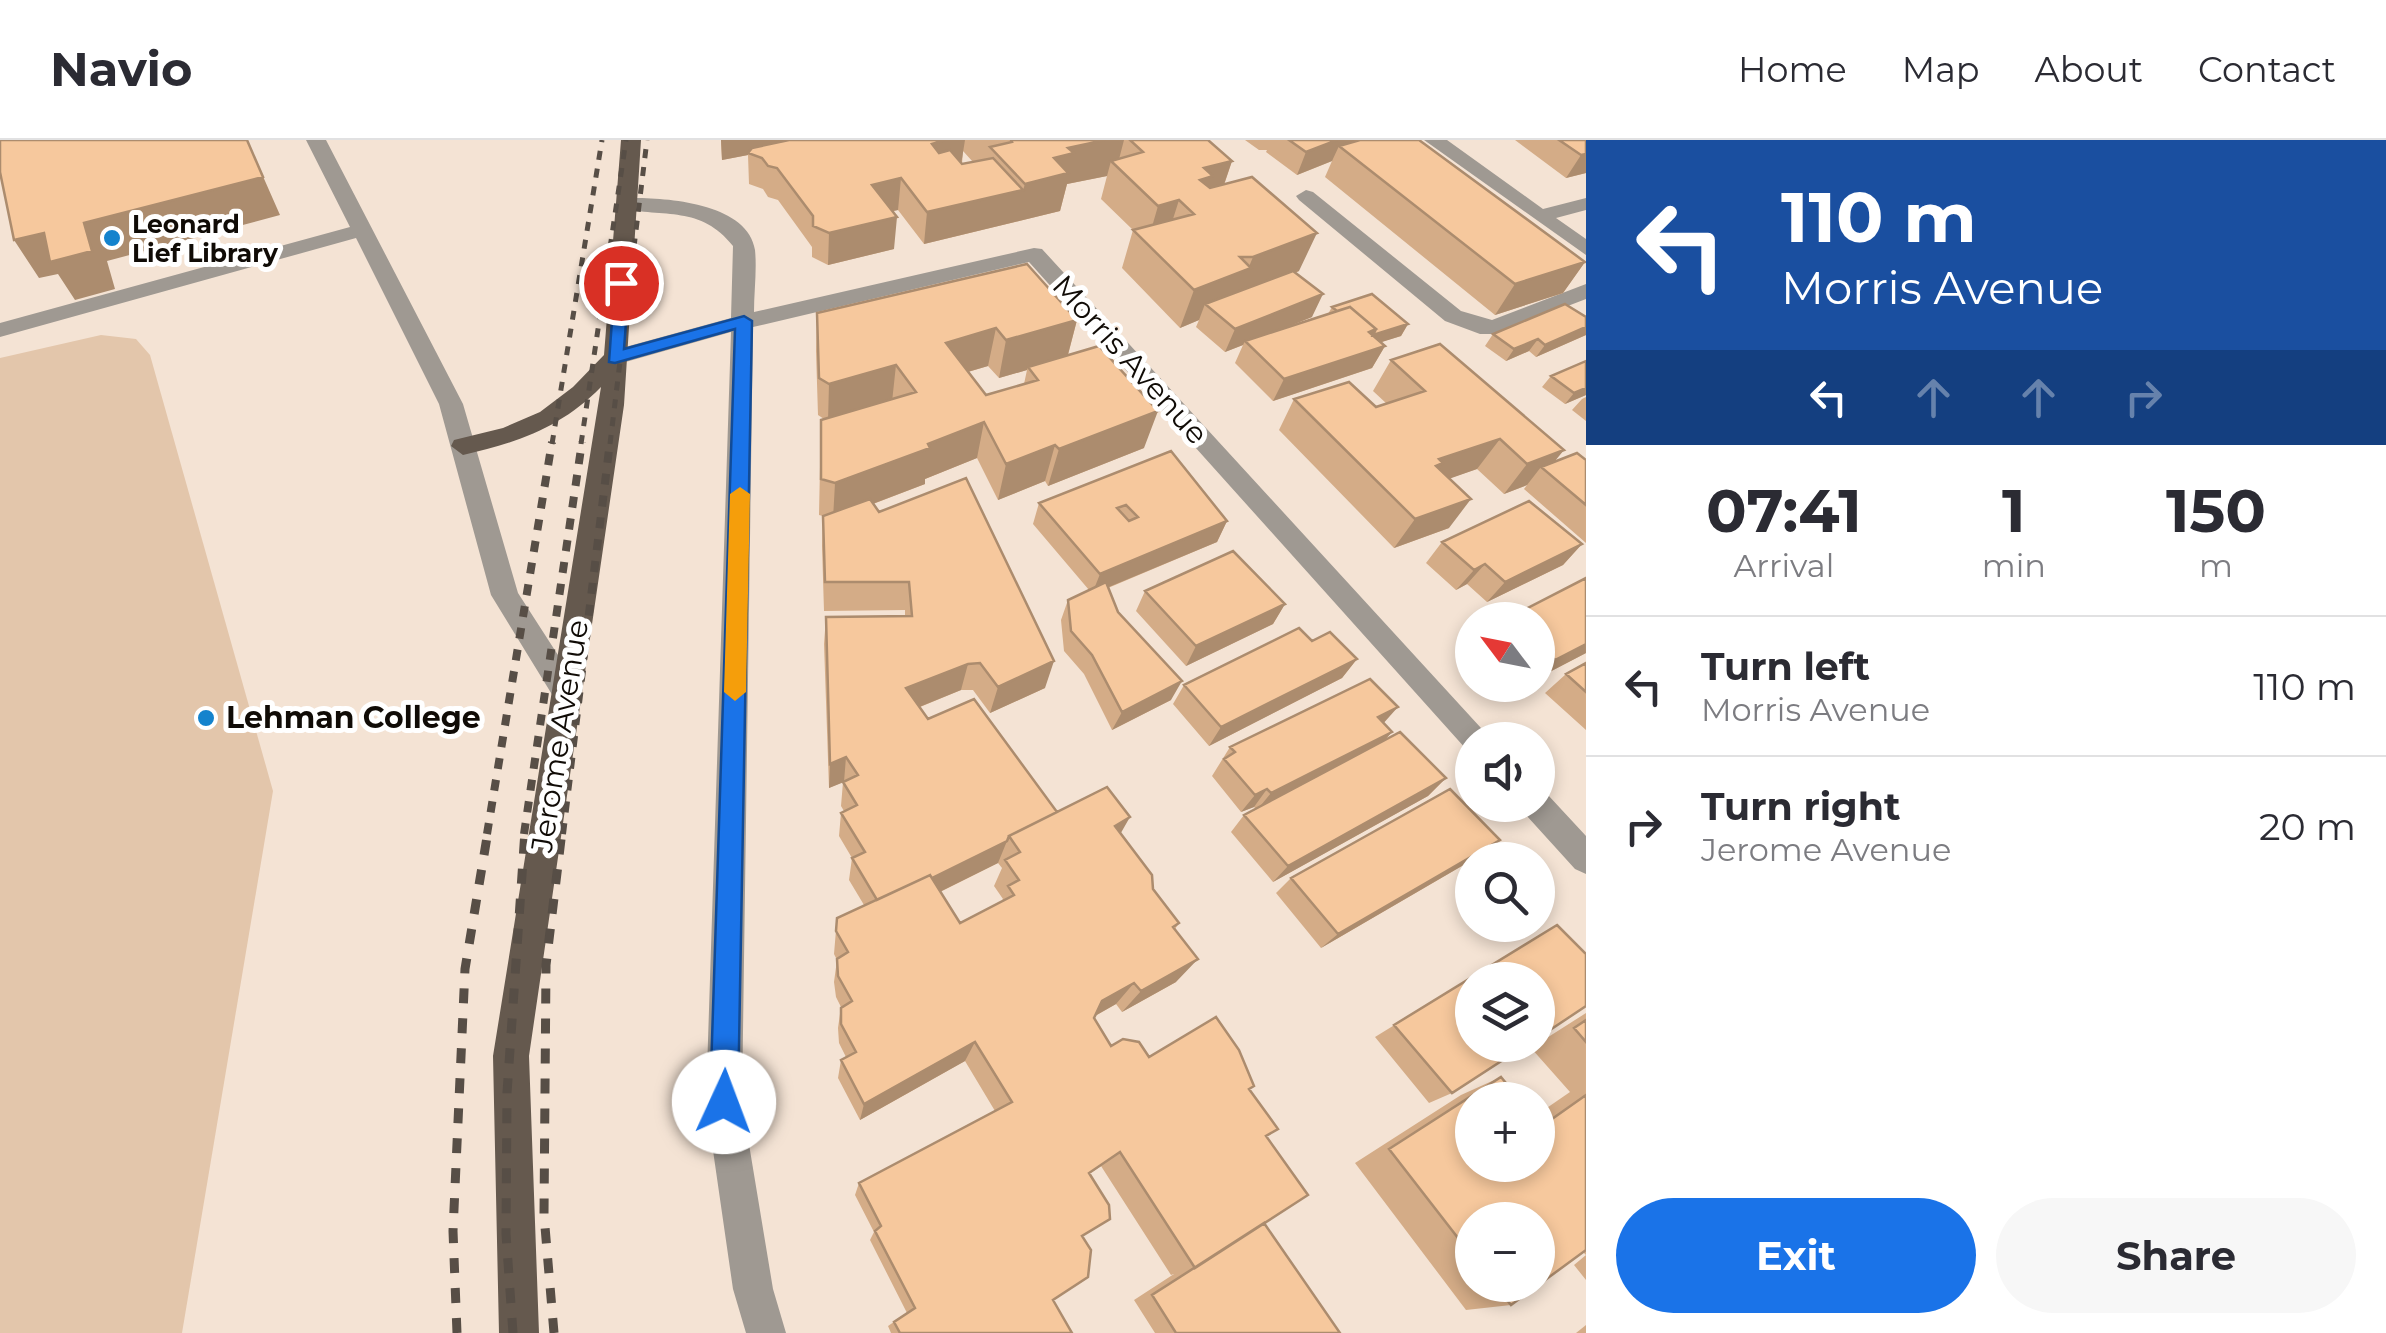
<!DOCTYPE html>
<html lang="en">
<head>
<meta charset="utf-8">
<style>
  :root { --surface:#fff; --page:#f7f7f7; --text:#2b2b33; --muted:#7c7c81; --line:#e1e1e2; --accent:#1a73e8 }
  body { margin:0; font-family:Montserrat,sans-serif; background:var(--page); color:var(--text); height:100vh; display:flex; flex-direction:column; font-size:38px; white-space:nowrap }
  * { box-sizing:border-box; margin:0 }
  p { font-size:32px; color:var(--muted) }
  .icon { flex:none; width:55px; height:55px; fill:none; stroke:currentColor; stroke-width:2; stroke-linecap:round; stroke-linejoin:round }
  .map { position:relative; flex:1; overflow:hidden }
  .panel { display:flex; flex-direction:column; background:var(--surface); width:800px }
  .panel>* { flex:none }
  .top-card { background:#1a4fa0; color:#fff; overflow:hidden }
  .needle { width:65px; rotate:302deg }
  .controls { position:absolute; left:1455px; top:462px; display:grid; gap:20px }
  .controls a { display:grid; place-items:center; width:100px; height:100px; border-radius:50%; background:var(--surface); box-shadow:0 5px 15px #0003; font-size:50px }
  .pin { position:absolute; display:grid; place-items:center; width:85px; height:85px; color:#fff; margin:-42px; border:5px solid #fff; border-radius:50%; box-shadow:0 2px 10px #0007 }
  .me { position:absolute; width:110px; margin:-55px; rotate:2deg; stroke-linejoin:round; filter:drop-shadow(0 0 8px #0008) }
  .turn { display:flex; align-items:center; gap:35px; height:210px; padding:0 30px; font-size:45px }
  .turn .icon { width:130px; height:130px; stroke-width:2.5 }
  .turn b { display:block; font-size:70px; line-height:85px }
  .lanes { display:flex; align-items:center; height:95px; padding:0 30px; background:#0003; justify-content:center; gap:50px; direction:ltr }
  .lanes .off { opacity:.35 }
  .eta { display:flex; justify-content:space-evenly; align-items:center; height:170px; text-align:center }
  .eta b { font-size:60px; font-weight:700; line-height:70px }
  .primary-button { display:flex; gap:20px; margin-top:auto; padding:20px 30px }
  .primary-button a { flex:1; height:115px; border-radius:60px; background:var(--accent); color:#fff; font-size:40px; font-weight:700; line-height:115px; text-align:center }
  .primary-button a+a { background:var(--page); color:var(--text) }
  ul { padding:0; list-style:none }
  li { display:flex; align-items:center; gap:30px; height:140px; padding:0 30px; border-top:2px solid var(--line) }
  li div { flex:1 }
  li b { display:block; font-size:38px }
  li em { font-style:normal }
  header { display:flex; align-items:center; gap:60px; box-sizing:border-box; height:140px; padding:0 50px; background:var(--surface); border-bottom:2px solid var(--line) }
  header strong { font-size:48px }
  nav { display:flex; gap:55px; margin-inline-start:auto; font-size:35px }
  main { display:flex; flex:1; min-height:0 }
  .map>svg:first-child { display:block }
</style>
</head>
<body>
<header>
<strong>Navio</strong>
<nav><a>Home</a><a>Map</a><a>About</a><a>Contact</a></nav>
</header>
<main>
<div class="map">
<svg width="1586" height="1193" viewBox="0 0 1586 1193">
  <rect width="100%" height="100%" fill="#f4e3d4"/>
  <path fill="#e3c6ab" d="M101 195 136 199 150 215 273 651 182 1193H0V218Z"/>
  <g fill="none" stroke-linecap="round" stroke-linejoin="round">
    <path fill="#9f9992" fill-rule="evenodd" d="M306 0H326L463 264 518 453 576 543 581 552 576 561 566 564 556 561 491 455 439 264 356 98 0 197V183L350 87Z
      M1424 0H1447L1543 69 1586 58V70L1556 78 1586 99V115Z
      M1306 50 1313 52 1461 171 1492 180 1586 144V159L1495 194H1480L1445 181 1299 60 1296 56Z
      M627 58C662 57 748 62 755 110 757 130 754 152 754 172L1034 108 1042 109 1492 600H1472V611L1466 609 1029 122 753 187 742 962 773 1149 786 1193H746L733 1149 706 962 731 192 615 225 603 217 607 212 731 178 733 106C701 65 664 78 620 68L617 64Z
      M1538 651 1548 655 1586 696V734L1575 729 1526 675 1521 665H1538Z"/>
    <path fill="#65594e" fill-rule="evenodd" d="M621 0H641L624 265 529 916 539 1193H499L493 916 601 247C562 287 517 303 463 315L451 306 454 300 503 288 540 272 573 247 604 215Z"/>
    <path stroke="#574e46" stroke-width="5" stroke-dasharray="9 9" stroke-linecap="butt" d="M552 304 602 0
      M581 304 626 0
      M610 304 647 0"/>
    <path stroke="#574e46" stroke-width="8" stroke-dasharray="11 11" stroke-linecap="butt" d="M487 694 552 302
      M524 694 582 302
      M562 694 610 302"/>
    <path stroke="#574e46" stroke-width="9" stroke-dasharray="15 15" stroke-linecap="butt" d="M457 1193 453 1091 465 829 488 691
      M513 1193 506 1094 507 953 525 691
      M554 1193 544 1075 546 825 562 691"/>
  </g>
  <path fill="#d4ac87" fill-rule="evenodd" d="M721 0H1208L1232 21 1224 45 1299 131 1295 133 1312 177 1285 188 1328 174 1332 167 1408 184 1401 196 1381 202 1385 206 1372 228 1273 261 1235 223 1243 205 1225 212 1196 187 1199 180 1180 188 1122 128 1133 90 1101 59 1107 36 1067 44 1060 71 924 104 898 70 892 71 894 109 828 125 812 117V107L778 60 768 57 763 49 749 44 748 15 722 20ZM963 11 973 22 962 24Z
    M1245 0H1419L1585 122 1563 153 1495 175 1325 37 1332 21 1297 35 1266 12 1267 10H1259Z
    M1515 0H1586V33L1566 38Z
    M817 173 1077 180 1068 215 1144 308 1048 346 1045 341 998 360 977 318 925 339V344L873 364 1045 548 990 573 973 550H961L920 567 928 579 1057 672 1121 693 1153 749 1179 783 1175 789 1176 842 1122 872 1116 864 1095 876 1094 878 1111 906 1249 949 1266 996 1264 1083 1340 1193H1155L1134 1160 1174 1134 1171 1135 1101 1026 1089 1034 1082 1096 1053 1160 1072 1193H891L888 1186 907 1173 870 1100 874 1092 855 1055 859 1043 995 971 965 921 860 980 838 938 841 920 846 917 839 903 838 888 841 867 836 857 834 842 837 820 834 814 837 778 864 765 849 740 852 718 839 696 841 673 844 671 841 666 843 642 829 648 824 504 826 477 905 476V470L824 471 822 406 823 376 819 375 821 280 824 279 818 275 816 211ZM988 226 999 238 1027 230 1024 244 986 255 968 232ZM998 723 1002 728 994 746 1003 759 1001 762 960 783 940 752Z
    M1586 177V195L1536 217 1529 211 1506 221 1485 206 1493 194Z
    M1391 220 1554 322 1586 320V403L1524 349 1527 345 1504 354 1477 329 1450 338 1449 388 1394 408 1279 290 1294 259 1376 267 1387 264 1373 251Z
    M1586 221V255L1565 264 1542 247 1551 236Z
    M1586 257V281L1572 270 1582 259Z
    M1171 311 1227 381 1217 402 1108 448 1118 472 1171 560 1112 590 1084 534 1064 511 1061 480 1068 460 1089 450 1033 384 1039 363Z
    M1442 402 1582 404 1563 425 1487 462 1467 444 1456 450 1426 423Z
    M1586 438V513L1538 538V480H1507Z
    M1145 451 1285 464 1273 484 1186 526 1136 471Z
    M1312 501 1357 519 1342 538 1209 606 1173 564 1184 545Z
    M1586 523V590L1545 553 1566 534Z
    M1384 583 1392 592 1385 599 1446 638 1428 656 1273 742 1231 692 1244 675 1256 669 1254 667 1241 672 1212 636 1230 607Z
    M1500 700 1479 716 1321 808 1276 753 1291 738Z
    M1557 785 1452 953 1429 963 1375 897Z
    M1586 873V1140L1574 1125 1586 1115 1583 1112 1511 1165 1466 1170 1355 1023 1461 955 1501 937 1538 1025V974L1570 952 1531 908ZM1472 1080 1538 1145H1472Z
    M1586 1185V1193H1576Z"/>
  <path fill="#ac8c6e" d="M247 0 280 75 107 121 115 149 75 160 58 134 39 138 14 100Z
    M721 0H822L748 13V15L722 20Z
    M945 0H965L961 25 928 36 932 4Z
    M1105 0H1124L1117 27 1111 21 1107 36 1067 44 1060 71 924 104 927 72 1023 50 1025 44 1068 8Z
    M1337 0H1379L1339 6 1332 21 1297 35 1306 12Z
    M1586 14V33L1566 38 1581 15Z
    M1232 21 1219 59 1193 76 1204 28Z
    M901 38 898 70 870 76 872 45Z
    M1179 60 1167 98 1147 104 1158 66Z
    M897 77 894 109 828 125 829 93Z
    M1317 93 1299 131 1241 153 1205 164 1199 180 1180 188 1194 150 1248 129 1253 117Z
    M1585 122 1563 153 1495 175 1515 144Z
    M1323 154 1312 177 1247 203 1245 201 1243 205 1225 212 1235 189Z
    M1077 180 1067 218 1028 227 1027 230 999 238 1006 200Z
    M1408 184 1401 196 1366 207 1369 192Z
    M1586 187V195L1536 217 1545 205Z
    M996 188 988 226 940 240 946 203Z
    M1538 199 1529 211 1506 221 1514 209Z
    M1385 206 1372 228 1273 261 1284 239Z
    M896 225 892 262 828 281 829 244Z
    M1586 248V255L1565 264 1574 253Z
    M1158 271 1144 308 1048 346 1059 309Z
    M984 282 977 318 925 339V344L833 379 835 343Z
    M1500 299 1477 329 1426 347 1439 319Z
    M1055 305 1045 341 998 360 1006 324Z
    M1564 310 1546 332 1541 327 1527 345 1504 354 1527 324Z
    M1471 359 1449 388 1394 408 1415 379Z
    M1227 381 1217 402 1092 454 1100 434Z
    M1582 404 1563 425 1487 462 1505 442Z
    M1485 424 1467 444 1456 450 1474 430Z
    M1285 464 1273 484 1186 526 1196 506Z
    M1586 504V513L1538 538 1555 520Z
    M1357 519 1342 538 1209 606 1221 587Z
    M1054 521 1045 548 990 573 998 547Z
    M968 524 961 550 902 574 906 548Z
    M1182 541 1171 560 1112 590 1122 572Z
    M1398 567 1381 586 1378 577Z
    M1392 592 1376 610 1257 670 1271 653Z
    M846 617 844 642 829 648 830 624Z
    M1446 638 1428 656 1273 742 1288 726Z
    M1267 649 1254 667 1241 672 1255 655Z
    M1130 677 1114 705 1115 686Z
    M1500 700 1479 716 1321 808 1338 794Z
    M1007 701 998 723 875 784 879 764Z
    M1198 819 1176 842 1122 872 1141 851Z
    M1134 843 1116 864 1086 881 1102 861Z
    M975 902 965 921 860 980 864 964Z"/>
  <path fill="#f6c89d" stroke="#ac8c6e" stroke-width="2.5" fill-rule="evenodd" d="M0 0H247L263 37 84 83 92 111 50 122 44 93 14 100 0 32Z
    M789 0H945L932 4 939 13 950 10 962 24 993 18 1023 50 927 72 901 38 872 45 897 77 829 93 813 86V76L777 28 768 26 762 18 748 13 752 8Z
    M1011 0H1105L1068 8 1074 13 1054 18 1068 33 1025 44 990 7 1012 2Z
    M1130 0H1208L1232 21 1204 28 1213 36 1200 40 1210 48 1252 37 1317 93 1253 117H1240L1251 128 1194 150 1133 90 1194 74 1179 60 1158 66 1111 21 1143 12Z
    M1289 0H1337L1306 12Z
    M1360 0H1419L1585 122 1515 144 1339 6Z
    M1559 0H1586V14L1581 15Z
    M1027 124 1077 180 1006 200 996 188 946 203 986 255 1038 240 1028 227 1099 206 1158 271 1059 309 1055 305 1006 324 984 282 928 304 930 308 835 343 821 339V280L916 252 896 225 829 244 819 238 817 173Z
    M1293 131 1323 154 1235 189 1205 164Z
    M1372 154 1408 184 1373 195 1376 189 1350 167 1337 171 1332 167Z
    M1565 164 1586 177V187L1545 205 1538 199 1514 209 1493 194Z
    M1350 167 1376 189 1369 192 1385 206 1284 239 1245 201Z
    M1440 204 1564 310 1527 324 1500 299 1439 319 1443 323 1436 326 1471 359 1415 379 1294 259 1349 242 1376 267 1425 251 1391 220Z
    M1586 221V248L1574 253 1551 236Z
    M1171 311 1227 381 1100 434 1039 363ZM1126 365 1138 377 1129 381 1117 368Z
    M1577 313 1586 320V365L1541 327Z
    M966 338 1054 521 998 547 980 523 968 524 906 548 928 579 974 559 1057 672 1009 696 1007 701 932 738 930 735 877 760 852 718 865 712 841 673 857 665 843 642 858 635 846 617 830 624 826 477 912 476 909 442H825L823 376 870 359 879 372Z
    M1529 361 1582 404 1505 442 1485 424 1474 430 1442 402Z
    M1233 411 1285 464 1196 506 1145 451Z
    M1586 438V504L1555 520 1538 505V480H1510L1508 478Z
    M1106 442 1118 472 1182 541 1122 572 1092 515 1071 491 1068 460Z
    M1299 488 1312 501 1330 492 1357 519 1221 587 1184 545Z
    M1586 523V552L1566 534Z
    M1370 539 1398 567 1378 577 1392 592 1271 653 1267 649 1255 655 1224 619 1235 612 1230 607Z
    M1400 592 1446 638 1288 726 1244 675Z
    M1107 647 1130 677 1115 686 1152 735 1153 749 1179 783 1173 787 1198 819 1141 851 1134 843 1102 861 1094 878 1111 906 1123 899 1139 902 1149 917 1216 877 1239 910 1254 946 1249 949 1278 989 1266 996 1308 1055 1195 1128 1120 1012 1089 1033 1109 1065 1110 1079 1082 1096 1091 1110 1088 1137 1053 1160 1072 1193H900L894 1182 915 1168 875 1091 881 1086 859 1043 1012 962 975 902 864 964 841 920 856 912 841 884V868L852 861 838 836 837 819 848 812 836 791 837 778 930 735 960 783 1014 755 1008 746 1019 740 1005 720 1020 712 1009 696Z
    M1450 649 1500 700 1338 794 1291 738Z
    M1557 785 1586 814V866L1538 898V840H1472V905H1526L1452 953 1394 885Z
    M1586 880V902L1574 888Z
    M1501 937 1520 960H1472V1025H1538V981L1542 986 1586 955V1110L1511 1165 1495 1145H1538V1080H1472V1116L1389 1009Z
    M1264 1083 1340 1193H1176L1152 1155Z"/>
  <path fill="#1a73e8" stroke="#114b97" stroke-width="2.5" d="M615 139 629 143 624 209 744 176 752 181 738 962 734 972 724 976 714 972 710 962 735 189 615 223 609 222Z"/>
  <path fill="#f59e0b" d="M740 347 750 354 746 552 735 561 724 552 730 354Z"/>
  <g fill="#1483cd" stroke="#fff" stroke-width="4">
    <circle cx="112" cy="98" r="10"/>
    <circle cx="206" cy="578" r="10"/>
  </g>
  <g text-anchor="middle" stroke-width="10" stroke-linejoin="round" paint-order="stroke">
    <g font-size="25" font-weight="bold" fill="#100b06" stroke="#fff" text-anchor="start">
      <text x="132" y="93">Leonard<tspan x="132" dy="29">Lief Library</tspan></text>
    </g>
    <g font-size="30" fill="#100b06" stroke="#fff">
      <text transform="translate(1130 220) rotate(48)" y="10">Morris Avenue</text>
      <text transform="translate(560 596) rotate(-81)" y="10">Jerome Avenue</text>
    </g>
    <g font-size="30" font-weight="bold" fill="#100b06" stroke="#fff" text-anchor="start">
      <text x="226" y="588">Lehman College</text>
    </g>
  </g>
</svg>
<div class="controls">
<a><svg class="needle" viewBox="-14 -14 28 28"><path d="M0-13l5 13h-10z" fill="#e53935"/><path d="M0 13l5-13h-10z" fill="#7c7c81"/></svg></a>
<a><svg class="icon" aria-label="sound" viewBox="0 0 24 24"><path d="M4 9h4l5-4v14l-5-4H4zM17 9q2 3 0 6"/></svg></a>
<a><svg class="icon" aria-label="search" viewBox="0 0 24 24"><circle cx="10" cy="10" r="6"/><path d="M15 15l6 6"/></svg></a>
<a><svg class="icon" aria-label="layers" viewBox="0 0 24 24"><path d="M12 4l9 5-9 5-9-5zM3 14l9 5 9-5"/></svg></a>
<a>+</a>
<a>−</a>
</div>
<div class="pin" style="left:621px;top:143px;background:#d93025"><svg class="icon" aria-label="arrive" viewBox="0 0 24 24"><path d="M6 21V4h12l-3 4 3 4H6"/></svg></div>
<svg class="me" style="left:724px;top:962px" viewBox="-20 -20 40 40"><circle r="19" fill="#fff"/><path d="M0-13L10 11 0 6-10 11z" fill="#1a73e8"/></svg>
</div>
<section class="panel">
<div class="top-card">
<div class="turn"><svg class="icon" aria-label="left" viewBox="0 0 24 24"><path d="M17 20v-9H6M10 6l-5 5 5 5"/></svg><div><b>110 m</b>Morris Avenue</div></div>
<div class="lanes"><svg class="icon" aria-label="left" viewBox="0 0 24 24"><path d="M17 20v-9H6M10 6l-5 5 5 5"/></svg><svg class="icon off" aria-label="ahead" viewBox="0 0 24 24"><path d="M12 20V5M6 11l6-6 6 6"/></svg><svg class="icon off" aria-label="ahead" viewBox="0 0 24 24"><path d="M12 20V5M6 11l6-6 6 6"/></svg><svg class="icon off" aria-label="right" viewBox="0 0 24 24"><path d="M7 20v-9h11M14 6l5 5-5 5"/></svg></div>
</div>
<div class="eta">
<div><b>07:41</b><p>Arrival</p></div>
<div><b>1</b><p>min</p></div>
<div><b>150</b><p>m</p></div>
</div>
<ul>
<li><svg class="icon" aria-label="left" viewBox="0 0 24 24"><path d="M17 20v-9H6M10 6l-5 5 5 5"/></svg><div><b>Turn left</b><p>Morris Avenue</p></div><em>110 m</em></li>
<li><svg class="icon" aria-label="right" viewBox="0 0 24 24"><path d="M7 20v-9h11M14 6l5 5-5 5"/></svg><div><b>Turn right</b><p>Jerome Avenue</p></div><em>20 m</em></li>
</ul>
<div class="primary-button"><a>Exit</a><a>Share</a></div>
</section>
</main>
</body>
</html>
